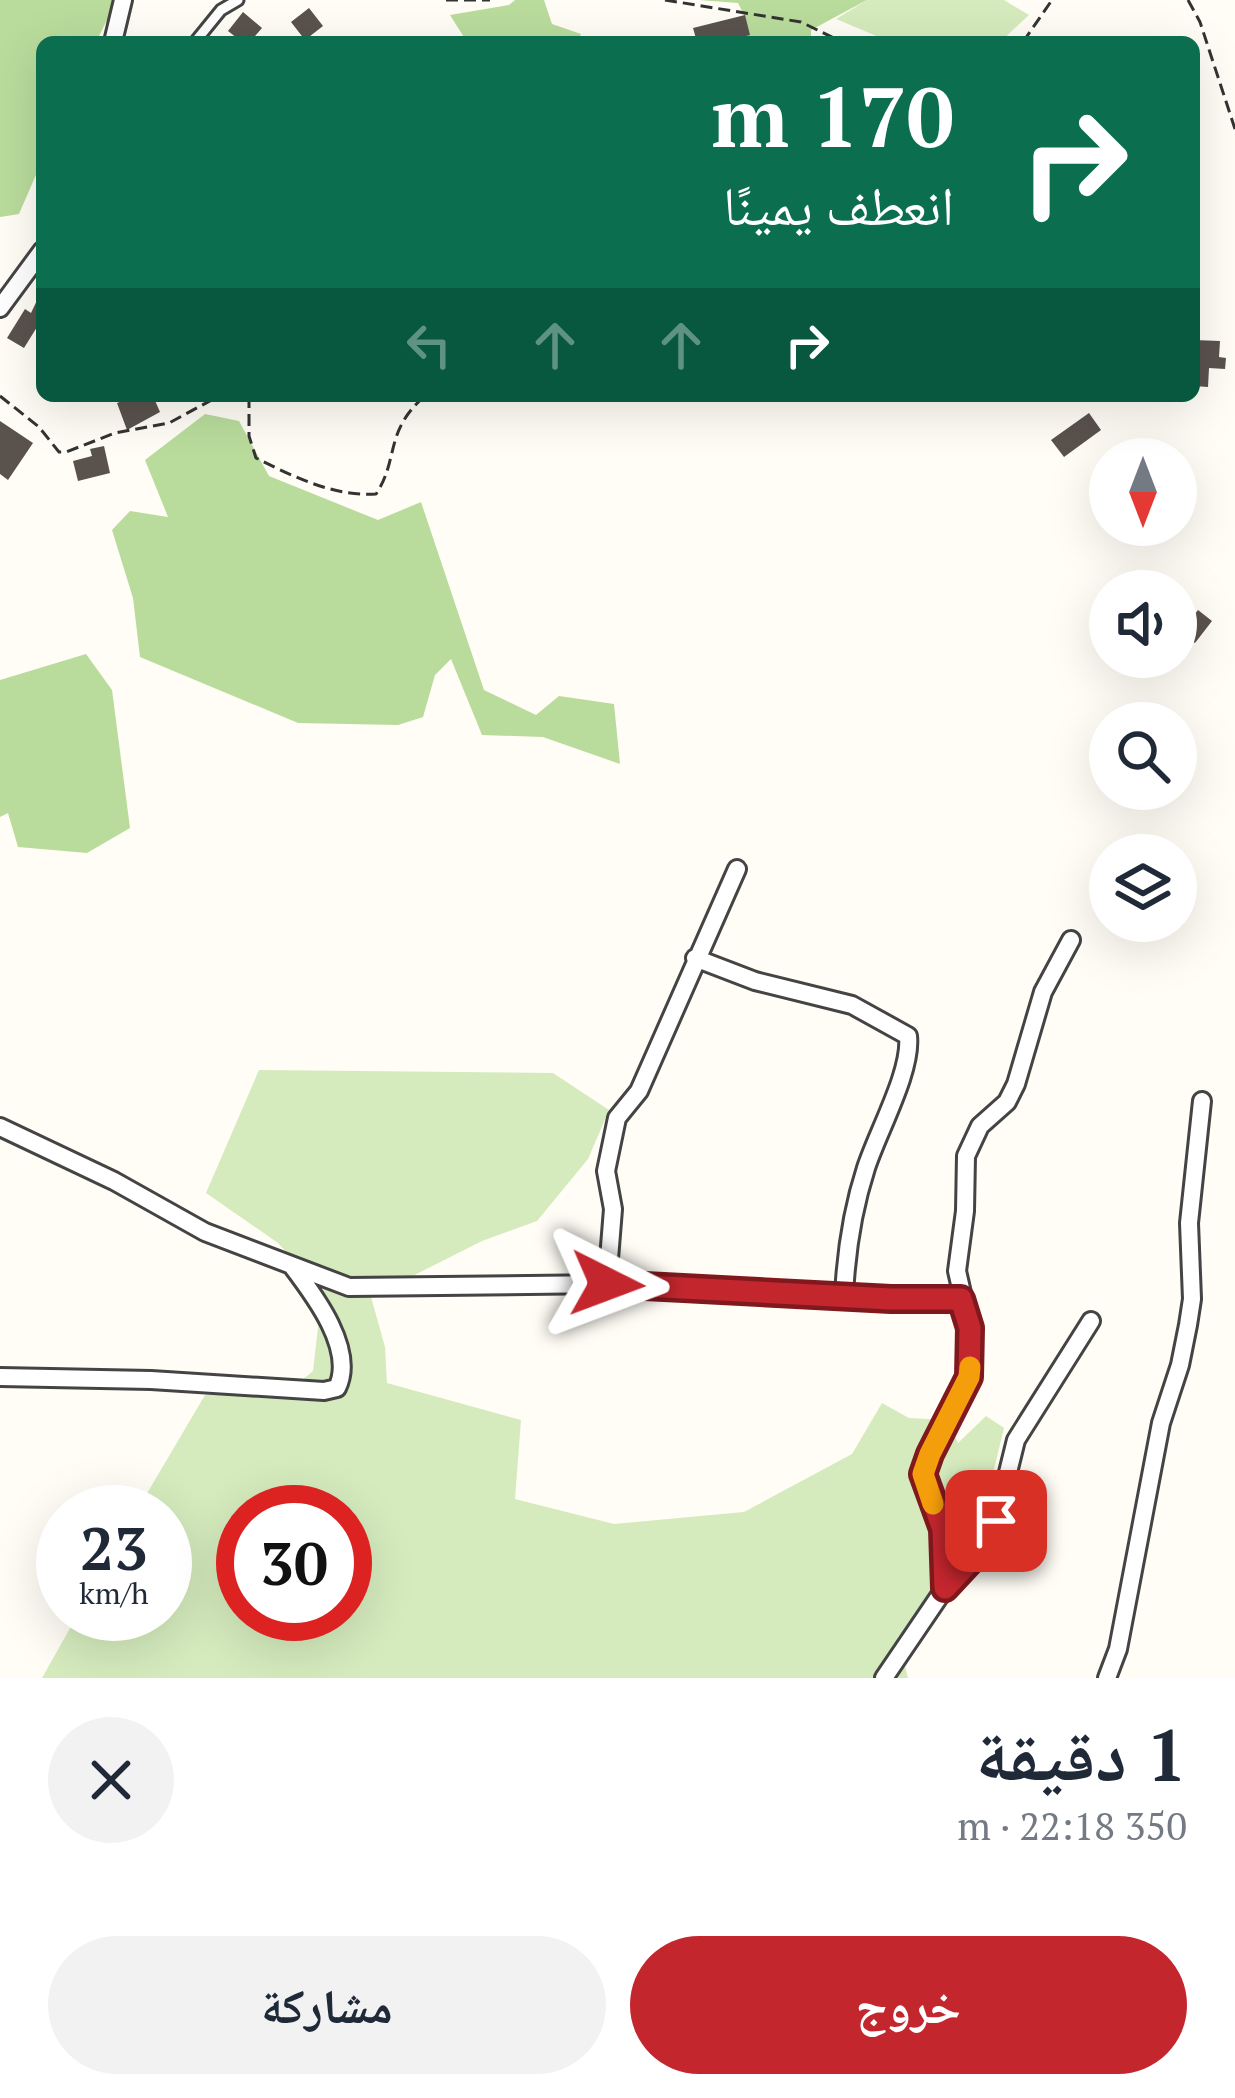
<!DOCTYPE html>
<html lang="ar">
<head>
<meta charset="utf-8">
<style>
  :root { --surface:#fff; --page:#f2f2f3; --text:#1f2937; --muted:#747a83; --accent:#c4262e }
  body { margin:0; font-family:"PT Serif","Noto Naskh Arabic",serif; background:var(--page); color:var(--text); direction:rtl; height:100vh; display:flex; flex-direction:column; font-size:45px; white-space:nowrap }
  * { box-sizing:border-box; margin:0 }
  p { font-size:39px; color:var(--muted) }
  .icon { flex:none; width:66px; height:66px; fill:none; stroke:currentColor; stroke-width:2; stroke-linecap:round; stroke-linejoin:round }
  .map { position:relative; height:1678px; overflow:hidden; direction:ltr }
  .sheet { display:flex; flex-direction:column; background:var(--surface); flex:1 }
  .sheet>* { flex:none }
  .top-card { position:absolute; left:36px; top:36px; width:1164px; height:366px; border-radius:18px; box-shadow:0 12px 48px #0002; direction:rtl; background:#0b6e4f; color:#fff; overflow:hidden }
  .needle { width:78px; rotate:180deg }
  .fabs { position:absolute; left:1089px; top:438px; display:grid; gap:24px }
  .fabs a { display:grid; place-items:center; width:108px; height:108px; border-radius:50%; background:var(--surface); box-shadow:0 12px 48px #0002; font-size:60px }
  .speed { position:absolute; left:36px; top:1485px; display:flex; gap:24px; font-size:60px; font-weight:700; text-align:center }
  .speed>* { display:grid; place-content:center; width:156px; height:156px; border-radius:50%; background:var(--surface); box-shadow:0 12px 48px #0002; line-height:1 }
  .speed small { font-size:30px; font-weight:400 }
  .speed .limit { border:18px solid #d22; background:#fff; color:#111 }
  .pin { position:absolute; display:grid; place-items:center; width:102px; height:102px; color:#fff; margin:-51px; border-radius:24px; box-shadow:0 6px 18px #0006 }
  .me { position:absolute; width:132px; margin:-66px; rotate:93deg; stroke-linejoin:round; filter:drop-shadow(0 0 9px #0008) }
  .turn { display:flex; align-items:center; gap:42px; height:252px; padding:0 48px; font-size:54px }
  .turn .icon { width:156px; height:156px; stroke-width:2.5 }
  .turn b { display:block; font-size:84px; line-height:102px }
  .lanes { display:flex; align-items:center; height:114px; padding:0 48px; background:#0003; justify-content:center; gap:60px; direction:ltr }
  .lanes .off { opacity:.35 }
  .round { display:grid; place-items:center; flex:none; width:126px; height:126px; border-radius:63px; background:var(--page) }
  .headline { display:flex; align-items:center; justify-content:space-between; height:204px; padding:0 48px }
  h1 { font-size:72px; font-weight:700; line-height:90px }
  .action { display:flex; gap:24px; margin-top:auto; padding:24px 48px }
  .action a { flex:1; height:138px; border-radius:72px; background:var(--accent); color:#fff; font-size:48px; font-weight:700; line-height:138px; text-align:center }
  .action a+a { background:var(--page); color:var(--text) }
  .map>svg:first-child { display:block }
</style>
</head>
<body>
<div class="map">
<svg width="1235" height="1678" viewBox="0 0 1235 1678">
  <rect width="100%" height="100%" fill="#fffdf5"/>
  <path fill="#d5ebbd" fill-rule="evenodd" d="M867 0H1004L1029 15 1000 42H891L836 19Z
    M259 1070 553 1073 609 1110 588 1159 537 1221 482 1241 371 1297 385 1347 387 1383 521 1420 515 1499 614 1524 744 1512 852 1454 882 1403 909 1418 947 1420 958 1443 986 1416 1004 1428 976 1543 898 1637 908 1678H42L78 1614H165V1512H136L205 1395 286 1394 313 1371 322 1292 278 1243 206 1193ZM243 1512H345V1614H243Z"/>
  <path fill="#b9dc9c" d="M0 0H117L96 42H42V161L19 214 0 217Z
    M515 0H544L552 24 581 34 577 42H467L450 15 509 5Z
    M699 0H867L811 30V42H748L745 17 738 3Z
    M205 414 239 421 269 476 378 520 421 502 484 690 536 715 559 696 614 704 620 764 543 737 482 735 451 659 435 675 423 717 398 725 298 723 140 657 133 598 112 530 130 511 168 517 145 460Z
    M86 654 112 690 130 828 87 853 18 847 8 813 0 817V680Z"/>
  <path fill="#5a524d" d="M309 8 323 26 305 40 291 22Z
    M243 12 262 28 250 42H242L228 31Z
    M745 15 750 35 723 42H697L693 28Z
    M42 290V319L24 348 7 338 25 309 31 313Z
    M1194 340 1220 341 1219 357 1226 358 1225 369 1209 368 1208 387 1194 386Z
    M136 396H153L160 412 127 430 117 403Z
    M1089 413 1101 430 1064 457 1051 440Z
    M0 421 33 443 8 480 0 474Z
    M104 446 110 473 78 481 73 461 92 456 90 449Z
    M1198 610 1212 621 1195 643 1181 632Z"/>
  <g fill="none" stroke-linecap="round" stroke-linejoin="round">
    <g stroke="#444" stroke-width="15">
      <path id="lane" d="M195 42 221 10 238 0"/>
    </g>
    <g stroke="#444" stroke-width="22">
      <path id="street" d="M113 42 123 0
        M0 308 42 251
        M695 958 755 981 852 1005 908 1036C912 1071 878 1131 866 1168 853 1208 846 1254 844 1296
        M0 1127 114 1181 205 1232 349 1287 607 1284 891 1299H961
        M607 1284 613 1209 606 1171 617 1118 639 1091 737 869
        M0 1377 151 1380 324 1391 337 1388C356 1350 314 1295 292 1266
        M945 1588 943 1529 923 1474 969 1377 970 1328 957 1271 965 1211 966 1156 980 1126 1007 1102 1016 1084 1043 992 1071 940
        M884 1678 945 1588 984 1546 996 1521 1016 1440 1091 1321
        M1107 1678 1118 1649 1161 1423 1180 1365 1188 1325 1192 1299 1189 1223 1202 1101"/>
    </g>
    <path stroke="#333" stroke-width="3" stroke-dasharray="12 6" stroke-linecap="butt" d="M446 0H490
      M665 0 801 22 842 42
      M1188 0 1200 22 1235 129
      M1023 42 1052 0
      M0 396 39 427 59 452H66L115 433 169 423 219 396
      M249 396V436L256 458C292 476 334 497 376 494 399 460 384 431 425 396"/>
    <use href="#lane" stroke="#fff" stroke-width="9"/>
    <use href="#street" stroke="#fff" stroke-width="16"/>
  </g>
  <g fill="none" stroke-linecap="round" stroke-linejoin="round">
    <g stroke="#7f191e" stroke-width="30">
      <path id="route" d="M607 1284 891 1299H961L970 1328 969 1377 930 1454 923 1474 943 1529 945 1588 984 1546 996 1521"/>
    </g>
    <use href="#route" stroke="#c4262e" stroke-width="21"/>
    <path stroke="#f59e0b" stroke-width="21" d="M933 1504 923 1474 930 1454 969 1377 970 1367"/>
  </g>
</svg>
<div class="fabs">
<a><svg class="needle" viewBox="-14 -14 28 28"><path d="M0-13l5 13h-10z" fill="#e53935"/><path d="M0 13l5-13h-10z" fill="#747a83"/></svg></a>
<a><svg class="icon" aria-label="sound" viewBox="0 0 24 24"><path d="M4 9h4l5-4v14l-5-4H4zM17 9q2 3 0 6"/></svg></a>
<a><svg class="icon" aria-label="search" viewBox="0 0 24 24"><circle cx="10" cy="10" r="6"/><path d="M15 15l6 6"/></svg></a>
<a><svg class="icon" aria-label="layers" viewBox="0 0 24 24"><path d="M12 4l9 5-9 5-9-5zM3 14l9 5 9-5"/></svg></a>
</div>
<div class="speed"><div>23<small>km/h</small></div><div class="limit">30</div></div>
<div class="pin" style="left:996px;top:1521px;background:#d93025"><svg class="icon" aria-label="arrive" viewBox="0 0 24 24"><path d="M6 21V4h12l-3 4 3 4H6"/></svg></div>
<svg class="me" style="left:607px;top:1284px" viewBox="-20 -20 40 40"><path d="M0-17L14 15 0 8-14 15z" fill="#c4262e" stroke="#fff" stroke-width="4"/></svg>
<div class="top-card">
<div class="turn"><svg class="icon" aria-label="right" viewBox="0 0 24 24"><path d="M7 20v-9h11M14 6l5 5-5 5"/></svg><div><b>170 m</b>انعطف يمينًا</div></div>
<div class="lanes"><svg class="icon off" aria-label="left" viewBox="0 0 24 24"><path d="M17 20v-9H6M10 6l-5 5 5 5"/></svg><svg class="icon off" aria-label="ahead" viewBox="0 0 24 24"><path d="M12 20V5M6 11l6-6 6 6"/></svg><svg class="icon off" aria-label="ahead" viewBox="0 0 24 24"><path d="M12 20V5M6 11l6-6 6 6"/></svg><svg class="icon" aria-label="right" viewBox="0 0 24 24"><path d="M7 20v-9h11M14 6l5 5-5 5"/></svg></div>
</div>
</div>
<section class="sheet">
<div class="headline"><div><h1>1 دقيقة</h1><p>350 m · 22:18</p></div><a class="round"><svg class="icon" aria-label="close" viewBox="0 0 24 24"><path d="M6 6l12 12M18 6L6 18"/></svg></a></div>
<div class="action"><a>خروج</a><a>مشاركة</a></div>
</section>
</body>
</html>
